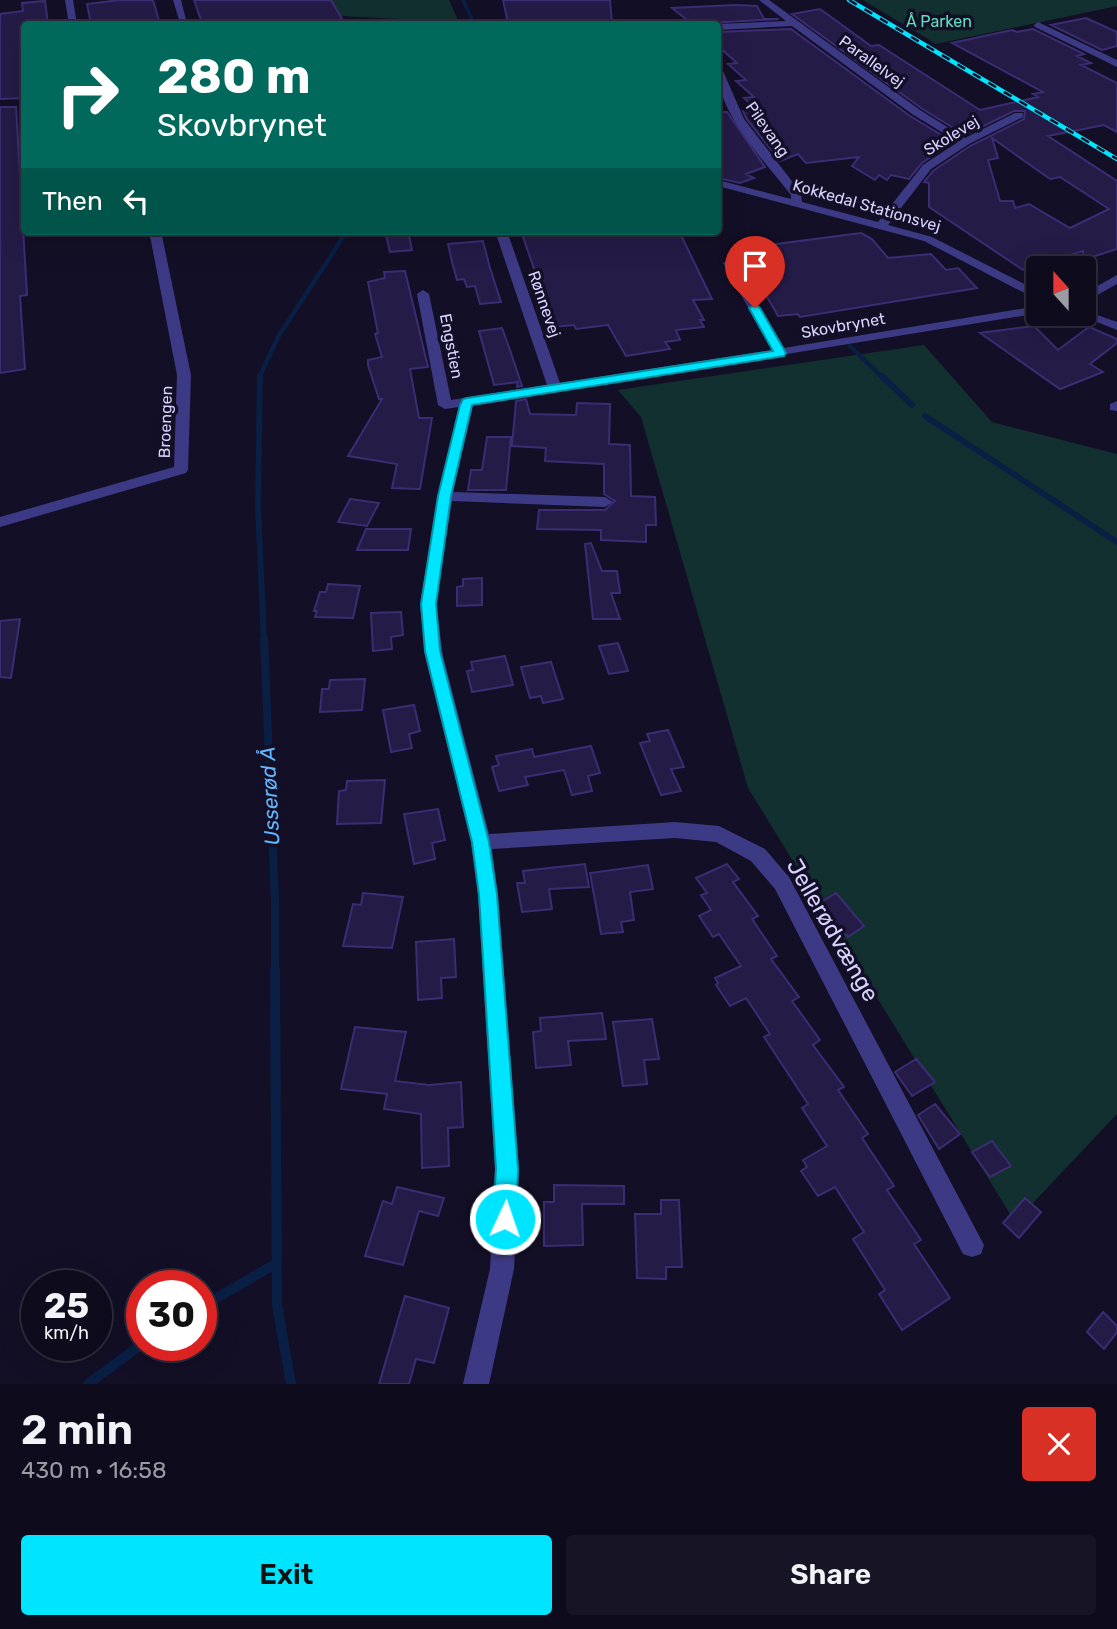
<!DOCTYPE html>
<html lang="en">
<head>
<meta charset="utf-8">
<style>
  :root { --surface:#0e0b1c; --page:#171425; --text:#f1f3f6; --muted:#9b9ba3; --line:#2e2b3b; --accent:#00e5ff }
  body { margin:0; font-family:Rubik,sans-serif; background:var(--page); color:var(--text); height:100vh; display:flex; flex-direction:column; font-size:26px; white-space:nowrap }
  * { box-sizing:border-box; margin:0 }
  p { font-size:23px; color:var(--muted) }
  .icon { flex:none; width:38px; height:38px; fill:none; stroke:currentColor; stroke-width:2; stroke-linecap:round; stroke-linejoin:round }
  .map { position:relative; height:1384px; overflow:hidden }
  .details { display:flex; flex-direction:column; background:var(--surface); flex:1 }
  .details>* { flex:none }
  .hud { position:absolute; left:21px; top:21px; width:700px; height:214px; border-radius:7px; box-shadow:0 7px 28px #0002,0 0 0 2px var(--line); background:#00695c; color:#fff; overflow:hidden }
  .needle { width:46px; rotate:339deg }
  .buttons { position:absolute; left:1026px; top:256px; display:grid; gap:14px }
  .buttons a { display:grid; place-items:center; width:70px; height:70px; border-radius:7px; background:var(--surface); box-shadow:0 7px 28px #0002,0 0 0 2px var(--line); font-size:35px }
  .speed { position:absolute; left:21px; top:1270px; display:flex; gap:14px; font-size:35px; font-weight:700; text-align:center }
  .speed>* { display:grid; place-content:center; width:91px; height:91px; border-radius:50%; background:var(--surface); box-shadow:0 7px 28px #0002,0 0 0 2px var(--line); line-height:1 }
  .speed small { font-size:18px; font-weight:400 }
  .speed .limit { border:10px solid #d22; background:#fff; color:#111 }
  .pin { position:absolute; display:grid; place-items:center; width:60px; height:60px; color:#fff; margin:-72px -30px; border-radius:50% 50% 50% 0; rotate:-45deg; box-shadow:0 0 7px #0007 }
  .pin .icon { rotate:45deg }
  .me { position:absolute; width:77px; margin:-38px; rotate:3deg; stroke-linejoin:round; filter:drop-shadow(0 0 5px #0008) }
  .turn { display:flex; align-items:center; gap:24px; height:147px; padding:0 21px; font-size:32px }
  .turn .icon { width:91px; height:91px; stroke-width:2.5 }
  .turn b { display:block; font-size:49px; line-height:60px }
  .then { display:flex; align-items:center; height:66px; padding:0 21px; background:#0003; gap:14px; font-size:26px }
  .round { display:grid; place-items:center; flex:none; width:74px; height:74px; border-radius:7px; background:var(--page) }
  .overview { display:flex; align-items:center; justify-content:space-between; height:119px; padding:0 21px }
  h1 { font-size:42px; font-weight:600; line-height:52px }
  .action { display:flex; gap:14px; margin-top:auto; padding:14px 21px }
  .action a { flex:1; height:80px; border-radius:7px; background:var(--accent); color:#111; font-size:28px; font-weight:600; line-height:80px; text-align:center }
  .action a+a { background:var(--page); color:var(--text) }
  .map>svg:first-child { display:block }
</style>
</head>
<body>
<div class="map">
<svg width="1117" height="1384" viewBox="0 0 1117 1384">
  <rect width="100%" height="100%" fill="#130f26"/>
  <path fill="#12302f" d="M312 0H449L459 22 320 15Z
    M863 0H1117V6L936 44Z
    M924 345 992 422 1117 454V1114L1015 1222 748 788 641 417 618 390Z"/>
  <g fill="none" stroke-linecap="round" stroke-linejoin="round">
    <path stroke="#0a1f44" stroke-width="3.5" d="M463 0 474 24"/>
    <path stroke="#0a1f44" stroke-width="4.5" d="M850 346 883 378
      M259 378 278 337 347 231"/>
    <path stroke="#0a1f44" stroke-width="6" d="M260 376 258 507 264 641
      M882 376 912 405
      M925 416 1117 542"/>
    <path stroke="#0a1f44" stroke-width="8" d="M264 639 275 900V971"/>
    <path stroke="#0a1f44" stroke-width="10" d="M275 969 277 1305 291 1384
      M201 1307 277 1263
      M88 1384 142 1344"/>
  </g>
  <path fill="#241b47" stroke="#3b2d73" stroke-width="2" fill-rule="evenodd" d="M120 0H153L160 24H91L87 4Z
    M194 0H331L345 24H209V22L202 23Z
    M503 0H610L612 24 508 23Z
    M45 1 48 24H24V98L0 99V14L23 11 22 3Z
    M737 5 757 6 764 19H779L692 24 672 8Z
    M820 9 871 46 879 45 980 110 1038 97 1033 94 1043 92 952 43 1012 30 1017 32 1033 29 1084 54 1077 56 1091 63 1081 65 1117 83V132L1104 125 1048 136 1117 181V249L1083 260V251L1023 270 929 207V183L924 182 933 171 970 146 1024 119 1025 111H1014L965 135 921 108 792 14ZM992 138 1050 179 1060 177 1109 209 1070 228 1029 204 1015 208 1013 201H1000L988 160 998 158Z
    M1086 18 1117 32V46L1102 50 1051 25Z
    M791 29 910 116 953 142 922 163 909 179 891 175 887 180 879 175 875 180 852 166 859 157 806 163 798 154 780 161 746 118 743 111 757 110 744 98 754 97 736 81 746 80 728 64 737 63 718 46V32Z
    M0 107H16L27 295 20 296 25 369 0 373Z
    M718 112H727L765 167 746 174 754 178 740 183 718 178Z
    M385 231H408L412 250 390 252Z
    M521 231H679L712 299 693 300 704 320H700L704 327 676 330 680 340 665 342 670 349 626 356 608 325 576 329 574 325 554 327Z
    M861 233 872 239 888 258 931 254 946 270 958 268 977 288 800 317 798 314 778 316 763 290H767L750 264 772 261 761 246Z
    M483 241 490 268 501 302 480 304 475 286 467 287 464 279 457 280 452 262 448 244Z
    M405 271 428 367 410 369 419 418H432L420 489 392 488 397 464 348 456 382 399H379L368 365V360L382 357 375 334 378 333 368 282 385 278 384 272Z
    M1034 326 1058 350 1089 327 1117 339V343L1090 364 1103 372 1060 389 980 333Z
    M502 328 511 353 522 386 517 387 518 382 494 385 479 331Z
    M526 399 530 414 576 415 577 403 610 404 609 444 630 445 631 496 655 497 656 525H646V542L601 540V530L537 529 539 510H605L615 501 604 494V464L545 461 546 448 512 446 516 401Z
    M487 437H511L506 490H468L471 470H482Z
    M350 499 379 503 367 526 338 522Z
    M366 529H411L408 550H357Z
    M591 543 602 571H617L620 593H611L620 619H593L585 544Z
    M482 578V605L457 606V587L463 586V579Z
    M328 584 360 586 353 618 315 617 317 611H314L320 592H326Z
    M401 612 403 635 391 637 392 649 373 651 371 613Z
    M20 619 11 678 0 677V621Z
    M618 643 628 671 609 674 599 646Z
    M505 656 513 685 472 692 467 671 473 670 471 662Z
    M551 662 563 699 543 703 541 696 530 698 521 667Z
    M365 679 362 710 320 712 322 689H329L330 680Z
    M414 705 420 731 409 734 412 748 391 752 383 710Z
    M668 730 684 767 671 769 681 791 661 795 640 743 650 741 647 734Z
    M591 746 600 773 588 776 592 791 572 795 564 770 525 777 528 785 499 791 492 767 499 765 496 756 532 749 534 757Z
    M385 780 381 823 337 824 339 791 346 790 347 781Z
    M438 809 445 840 432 843 435 859 414 864 404 814Z
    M585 864 589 887 549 889 552 909 522 912 517 883H525L523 871Z
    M727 864 739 879 733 882 758 916 752 919 777 956 771 959 799 997 792 1001 820 1040 813 1045 844 1087 838 1090 868 1134 862 1138 894 1186 887 1190 921 1240 914 1244 950 1298 902 1330 879 1294 885 1290 853 1239 864 1232 835 1187 818 1196 801 1171 807 1167 803 1160 827 1146 802 1108 808 1104 764 1037 770 1034 746 998 730 1006 716 985 718 983 715 978 741 966 719 934 713 937 699 916 711 910 701 895 707 893 696 878Z
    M648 865 653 889 630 892 634 920 621 922 623 932 601 934 590 873Z
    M363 893 403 897 392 948 343 946 353 904 361 905Z
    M836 893 864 926 848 937 818 904Z
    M454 939 456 977 441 978 442 998 418 1000 416 942Z
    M602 1013 606 1039 568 1041 571 1065 536 1068 533 1032 541 1031 540 1018Z
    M652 1019 659 1059 644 1060 647 1084 623 1086 613 1022Z
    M355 1027 406 1032 395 1081 429 1085 461 1082 463 1127 448 1128 449 1166 422 1168 421 1114 384 1109 387 1094 341 1089Z
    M916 1059 935 1082 912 1096 895 1072Z
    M935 1104 960 1134 939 1149 918 1115Z
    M992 1141 1011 1166 990 1177 972 1152Z
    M554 1185 624 1186V1204H582L583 1245 544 1246V1202H554Z
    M397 1187 444 1198 438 1216 419 1211 403 1265 365 1256 383 1201 392 1204Z
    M1025 1198 1041 1212 1019 1238 1003 1223Z
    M661 1200H679L682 1267H666V1279L637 1278 635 1214H661Z
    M405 1296 449 1308 434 1363 416 1359 409 1384H379Z
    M1103 1312 1117 1326V1332L1104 1349 1087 1332Z"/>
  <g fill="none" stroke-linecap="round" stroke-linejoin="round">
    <path fill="#3d3a85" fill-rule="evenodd" d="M65 0H73L77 24H69Z
      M173 0H181L187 24 180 23Z
      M759 0H769L920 110 965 138 1015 113H1023V117L969 144 931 169 888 225 932 237 1038 291V300L924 241 718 186V180L791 199V195C767 164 714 109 718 68L723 71 744 119 801 193 802 202 878 222 923 165 958 142 912 114 792 26 718 30V24L786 21Z
      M1038 22 1117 60V67L1035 27 1034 25Z
      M149 231H161L191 375 188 470 186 473 0 527V517L174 467 177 375Z
      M495 231H507L560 383 772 350 723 263 729 259 735 263 784 348 1038 306V313H1040L473 405 453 492 605 497 613 502 605 507 452 501 436 604 443 656 489 834 675 822 719 826 765 849 789 877 984 1245 981 1254 972 1257 963 1254 775 889 751 861 716 842 675 838 492 849 498 895 519 1169 514 1269 489 1384H463L490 1269 495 1169 478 895 471 842 425 656 420 604 438 496 459 407 445 409 438 405 417 294 423 290 429 294 451 400 547 385Z
      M1117 275V284L1083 303V294Z
      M1083 310 1117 322V330L1074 313H1083Z
      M1117 401V411L1110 410V404Z"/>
    <g stroke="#00e5ff" stroke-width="4.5">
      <path id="rail" d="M849 0 1117 159"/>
    </g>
    <use href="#rail" stroke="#130f26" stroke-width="2.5" stroke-dasharray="9" stroke-linecap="butt"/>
  </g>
  <path fill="#00e5ff" stroke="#0095a6" stroke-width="2" d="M755 305 760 308 786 353 784 356 472 405 451 496 436 604 440 651 489 842 497 895 518 1169 516 1219 512 1227 505 1230 497 1227 493 1219 496 1169 479 895 472 842 425 651 421 604 438 496 460 405 463 399 467 398 773 351 749 308Z"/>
  <g text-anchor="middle" stroke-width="7" stroke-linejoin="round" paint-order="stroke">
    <g font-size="16" fill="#5fe0c0" stroke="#130f26">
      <text x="939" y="27">Å Parken</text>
    </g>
    <g font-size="16" fill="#d9d4ff" stroke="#130f26">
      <text transform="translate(872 61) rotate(36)" y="6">Parallelvej</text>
      <text transform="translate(768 129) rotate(55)" y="6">Pilevang</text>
      <text transform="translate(951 135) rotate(-31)" y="6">Skolevej</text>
      <text transform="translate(867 205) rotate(16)" y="6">Kokkedal Stationsvej</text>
      <text transform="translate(545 304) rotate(71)" y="6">Rønnevej</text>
      <text transform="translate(843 325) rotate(-10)" y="6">Skovbrynet</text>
      <text transform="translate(452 346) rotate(79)" y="6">Engstien</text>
      <text transform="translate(165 422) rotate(-88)" y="6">Broengen</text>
    </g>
    <g font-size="21" font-style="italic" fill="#62b6ff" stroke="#130f26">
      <text transform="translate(270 796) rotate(-93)" y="7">Usserød Å</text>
    </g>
    <g font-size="23" fill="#d9d4ff" stroke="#130f26">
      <text transform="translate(833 930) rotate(60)" y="8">Jellerødvænge</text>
    </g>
  </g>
</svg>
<div class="buttons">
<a><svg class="needle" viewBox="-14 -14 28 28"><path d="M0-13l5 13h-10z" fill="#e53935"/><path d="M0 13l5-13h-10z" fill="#9b9ba3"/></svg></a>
</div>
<div class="speed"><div>25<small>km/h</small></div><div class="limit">30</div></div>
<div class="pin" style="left:755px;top:308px;background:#d93025"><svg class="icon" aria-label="arrive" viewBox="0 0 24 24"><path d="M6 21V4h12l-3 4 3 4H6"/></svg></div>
<svg class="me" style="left:505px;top:1219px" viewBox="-20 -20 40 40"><circle r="17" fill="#00e5ff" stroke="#fff" stroke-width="3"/><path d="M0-11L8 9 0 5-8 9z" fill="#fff"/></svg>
<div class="hud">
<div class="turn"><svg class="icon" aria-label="right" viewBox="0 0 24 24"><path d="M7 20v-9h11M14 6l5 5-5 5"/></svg><div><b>280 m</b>Skovbrynet</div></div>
<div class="then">Then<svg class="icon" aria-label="left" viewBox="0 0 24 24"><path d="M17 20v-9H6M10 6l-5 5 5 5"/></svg></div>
</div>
</div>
<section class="details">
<div class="overview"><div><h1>2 min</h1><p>430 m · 16:58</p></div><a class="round" style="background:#d93025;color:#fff"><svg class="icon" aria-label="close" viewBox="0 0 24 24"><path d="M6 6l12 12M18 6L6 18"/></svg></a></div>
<div class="action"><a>Exit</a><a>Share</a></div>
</section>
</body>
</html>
